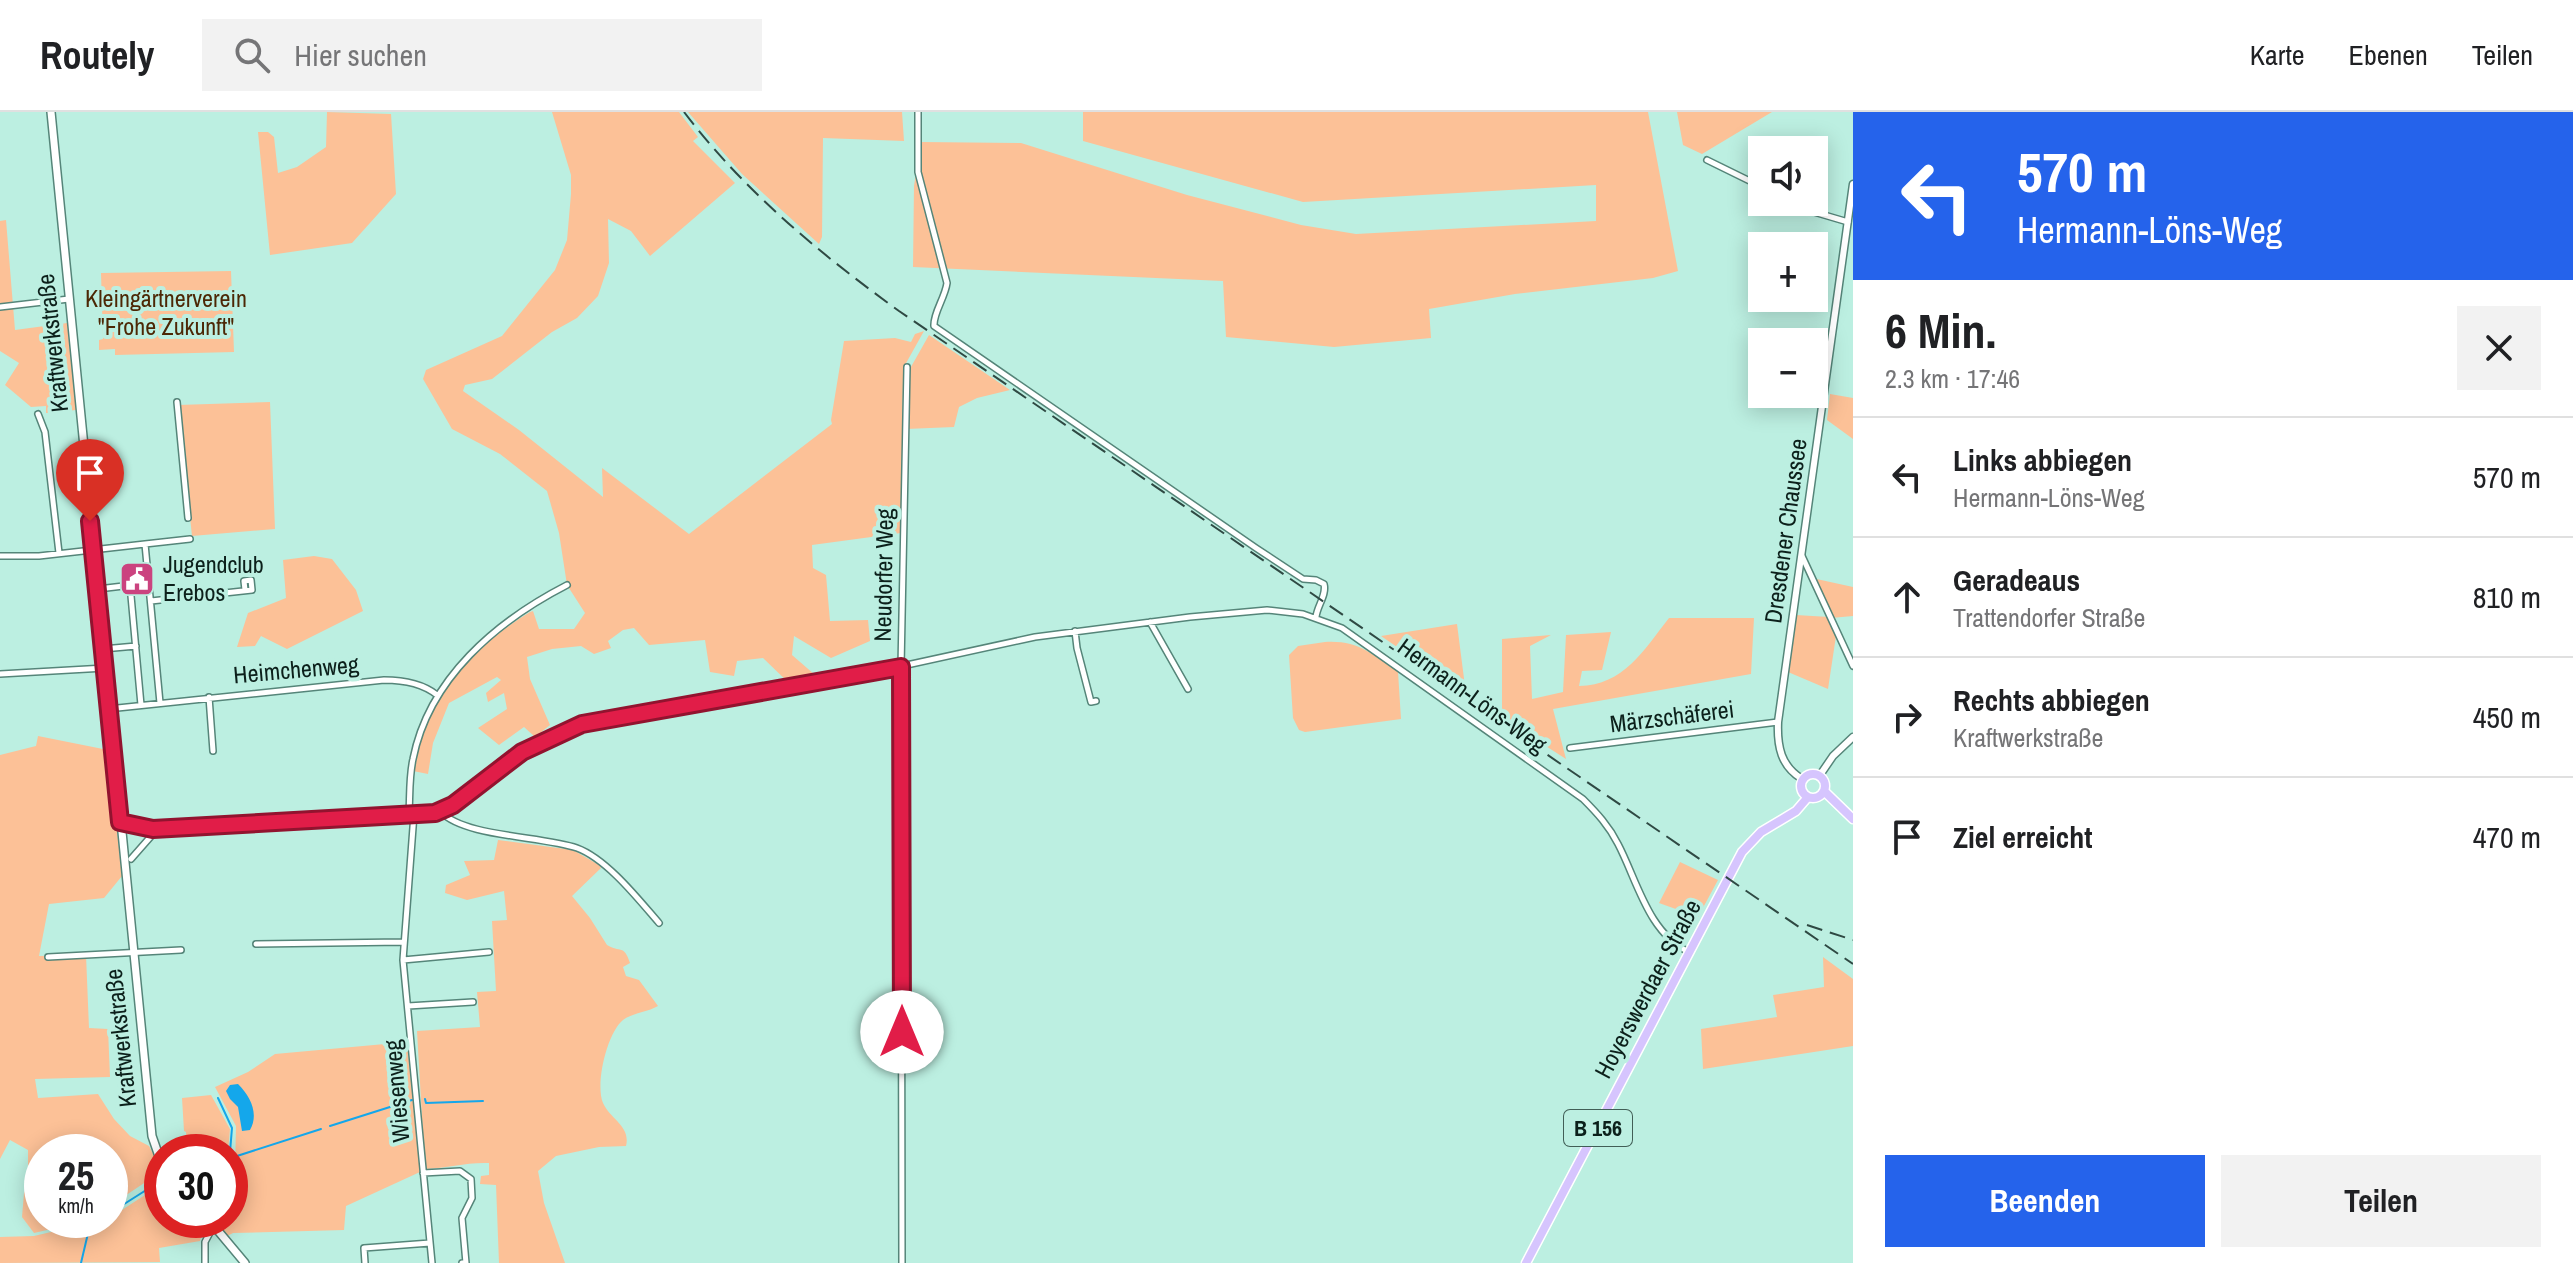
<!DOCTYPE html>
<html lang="de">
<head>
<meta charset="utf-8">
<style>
  :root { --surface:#fff; --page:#f2f2f2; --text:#202124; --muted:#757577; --line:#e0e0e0; --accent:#2563eb }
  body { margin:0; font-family:"Archivo Narrow",sans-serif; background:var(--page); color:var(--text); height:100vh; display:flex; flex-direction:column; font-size:30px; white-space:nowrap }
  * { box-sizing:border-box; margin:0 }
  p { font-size:26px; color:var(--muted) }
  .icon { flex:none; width:44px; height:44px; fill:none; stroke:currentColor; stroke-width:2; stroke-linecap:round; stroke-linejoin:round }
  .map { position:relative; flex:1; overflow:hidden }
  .sheet { display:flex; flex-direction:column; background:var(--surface); width:720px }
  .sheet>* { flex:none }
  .hud { background:#2563eb; color:#fff; overflow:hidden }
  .buttons { position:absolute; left:1748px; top:24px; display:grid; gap:16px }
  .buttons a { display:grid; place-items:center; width:80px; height:80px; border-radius:0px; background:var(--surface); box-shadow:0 4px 20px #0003; font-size:40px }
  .speed { position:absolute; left:24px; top:1022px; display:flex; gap:16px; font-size:40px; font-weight:700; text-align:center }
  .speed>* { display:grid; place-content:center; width:104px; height:104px; border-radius:50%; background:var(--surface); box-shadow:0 4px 20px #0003; line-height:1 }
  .speed small { font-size:20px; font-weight:400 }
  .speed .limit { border:12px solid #d22; background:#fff; color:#111 }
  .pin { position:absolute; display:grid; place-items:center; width:68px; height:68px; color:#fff; margin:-82px -34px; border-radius:50% 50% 50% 0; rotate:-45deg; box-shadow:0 0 8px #0007 }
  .pin .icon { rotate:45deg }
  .me { position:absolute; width:88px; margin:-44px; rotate:0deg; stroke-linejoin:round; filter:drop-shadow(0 0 6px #0008) }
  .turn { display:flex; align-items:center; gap:28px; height:168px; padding:0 32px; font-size:36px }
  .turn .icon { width:104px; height:104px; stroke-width:2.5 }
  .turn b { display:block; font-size:56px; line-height:68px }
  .round { display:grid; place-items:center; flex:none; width:84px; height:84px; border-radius:0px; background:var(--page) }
  .headline { display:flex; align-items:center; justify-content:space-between; height:136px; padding:0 32px }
  h1 { font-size:48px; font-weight:700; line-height:60px }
  .cta { display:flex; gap:16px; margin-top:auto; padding:16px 32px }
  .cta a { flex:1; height:92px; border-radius:0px; background:var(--accent); color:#fff; font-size:32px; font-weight:700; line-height:92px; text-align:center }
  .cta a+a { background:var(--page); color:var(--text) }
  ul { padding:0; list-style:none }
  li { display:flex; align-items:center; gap:24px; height:120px; padding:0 32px; border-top:2px solid var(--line) }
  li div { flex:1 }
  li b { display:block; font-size:30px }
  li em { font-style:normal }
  header { display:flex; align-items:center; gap:48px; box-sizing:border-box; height:112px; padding:0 40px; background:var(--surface); border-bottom:2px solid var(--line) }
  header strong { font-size:38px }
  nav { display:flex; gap:44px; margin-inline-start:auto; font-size:28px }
  .search { width:560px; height:72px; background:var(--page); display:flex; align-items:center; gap:20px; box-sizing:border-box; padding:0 28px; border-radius:0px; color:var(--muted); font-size:30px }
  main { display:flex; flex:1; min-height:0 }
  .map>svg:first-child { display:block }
</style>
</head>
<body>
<header>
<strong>Routely</strong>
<div class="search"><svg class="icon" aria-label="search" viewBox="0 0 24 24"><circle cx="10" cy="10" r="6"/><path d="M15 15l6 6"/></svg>Hier suchen</div>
<nav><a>Karte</a><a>Ebenen</a><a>Teilen</a></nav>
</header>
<main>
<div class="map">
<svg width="1853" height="1151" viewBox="0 0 1853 1151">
  <rect width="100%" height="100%" fill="#bcefe1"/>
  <path fill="#fcc197" d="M327 0 391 2 396 82 352 131 270 143 258 20H268L274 25 278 61 297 55 326 35Z
    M552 0H679L698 25 693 29 735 71 650 144 631 119 608 107 609 151 598 184 577 206 552 220 492 267 465 273 463 279 519 318 603 385 602 356 689 422 832 312 831 308 844 229 895 226 911 230 915 222 924 219 905 253 903 265 901 421 812 433 813 456 826 463 830 509 868 508 870 529 831 546 794 524 792 543 822 569 792 574 763 546 737 549 734 564 710 560 705 528 649 533 634 516 623 518 608 529 611 536 594 542 581 534 552 537 527 545 530 567 550 613 535 625 524 615 499 633 478 616 507 597 504 581 488 590 486 581 501 568 497 565 449 591 433 631 428 662 413 659C423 589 472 535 530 500L533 499 539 517H574L585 501 567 473 559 421 547 379 500 342 452 317 423 267 426 258 502 224 555 158 567 128 571 82V63Z
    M688 0H902L904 29 823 26 822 125 819 132 742 62Z
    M1083 0H1648L1678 159 1653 166 1515 182 1429 197 1431 226 1334 235 1226 225 1223 169 913 155 914 74 921 30 1021 31 1187 83 1301 113 1356 122 1596 109V73L1303 90 1083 29Z
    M1677 0H1797H1772L1702 42 1683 33Z
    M6 108 15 218 67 211 76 298 46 301V294L31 295 5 273 19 251 0 239V109Z
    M231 159 234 240 115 243V237L99 238V228L103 227 101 161Z
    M929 223 1010 278 977 286 959 295 954 315 906 317 907 262Z
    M1830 282 1853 286V327L1827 308Z
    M270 290 275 417 192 424 178 293Z
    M314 444 332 447 356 478 363 499 287 537 261 524 255 534 237 535 248 501 286 486 283 448Z
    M1812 466 1853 475V504L1831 506 1836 524 1828 577 1788 560 1796 503 1829 505Z
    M1669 506H1754L1751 562 1553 597 1566 647 1502 606V527L1551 523 1530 534 1532 587 1563 580 1566 523 1611 520 1602 558 1582 559 1579 574C1624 573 1643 539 1669 506Z
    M1457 512 1466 582 1381 524Z
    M1325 530C1358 528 1372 542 1398 560L1401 607 1305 620 1299 618 1293 606 1289 543 1298 534Z
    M38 624 108 638 122 764 104 786 49 792 39 844 86 843 89 916 108 917 110 965 35 967 38 986 98 982 114 1007 130 1024 149 1034 162 1059 110 1094V1040H42V1068L28 1067V1038L10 1028 0 1047V643L36 634Z
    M498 728 573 738 599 753 601 756 572 784 590 806 607 833C620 841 624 832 630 851L623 855 626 864 639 868 658 894C648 900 632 901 623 908 607 921 595 972 603 991 610 1007 631 1014 626 1034L599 1035 556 1044 538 1059 544 1091 565 1151H499L496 1073 480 1072 481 1064 489 1063V1051C467 1050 448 1056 425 1057L417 919 480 915 477 880 496 879 492 809 507 808 504 779 467 788 445 781 446 773 470 763 464 749 494 748Z
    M1680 750 1718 768 1698 805 1659 791Z
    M1823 845 1853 867V934L1703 957 1701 917 1777 905 1773 883 1824 875Z
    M407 930 420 1060 346 1094 344 1118 233 1121 227 1124 215 1108H230V1060L235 1059 236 1014 215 975 248 960 275 942Z
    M211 983 230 1017 228 1040H162L161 1037 187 1032 186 1020 184 1019 182 986Z
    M30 1070H42V1108L86 1109 34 1121 22 1105 24 1081Z
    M162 1072V1108L204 1110 200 1129 159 1136 160 1150 0 1151V1125L34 1124 85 1112 91 1118Z"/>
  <path fill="#14a7eb" d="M238 972C251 985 259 1002 250 1018L242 1019 238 995 230 987 226 979 230 973Z"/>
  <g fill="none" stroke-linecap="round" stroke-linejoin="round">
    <path stroke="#14a7eb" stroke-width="2" d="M218 986 232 1016 230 1040
      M425 987 426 991 483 989
      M330 1014 412 988
      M237 1044 321 1017
      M110 1101 162 1068
      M81 1151 89 1117 99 1108"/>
    <g stroke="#558579" stroke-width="8">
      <path id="minor" d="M918 0V60L947 171C945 186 933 201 934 214L1256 436 1303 467 1316 468 1324 472C1327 483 1317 494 1316 505
        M1707 48 1762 75
        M1793 90 1814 100 1848 110
        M0 195 69 187
        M177 290 188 406
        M38 302 45 320 59 441
        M145 432 190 427
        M0 444H39L145 432 160 591
        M1802 444 1853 554
        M130 473 141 593
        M98 477 149 471
        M151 489 252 478 251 468 244 469 245 478
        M1150 510 1188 577
        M1075 519 1077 536 1091 590 1096 589
        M103 537 136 534
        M0 562 105 556
        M209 585 213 639
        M108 597 384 568C402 568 422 571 437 583
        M1570 636 1778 610
        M441 700C465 725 542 724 577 736 607 747 639 788 659 811
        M409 702C410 684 409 665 413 647 429 566 497 509 567 473
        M414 702 403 848 432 1151
        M120 710 153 717 435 701 453 693 522 640 582 612 861 563 1035 525 1190 505 1267 498 1303 502 1342 516 1583 687C1597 701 1609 714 1618 732 1637 768 1648 821 1689 840
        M131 747 153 722V717
        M256 832 403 830
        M48 845 181 838
        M403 848 489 840
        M408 894 473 890
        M423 1061 460 1059 471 1067 472 1086 462 1106 466 1151H462
        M205 1151V1130L214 1113
        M365 1151 364 1136 430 1131
        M902 1151 901 555 907 255"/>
    </g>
    <g stroke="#558579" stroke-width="9">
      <path id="tertiary" d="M1820 663 1833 644 1853 625
        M1802 667C1781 654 1777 635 1778 610L1853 72"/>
    </g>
    <g stroke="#558579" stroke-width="10">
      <path id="secondary" d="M51 0 152 1024 162 1053
        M209 1108 245 1151"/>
    </g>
    <g stroke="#fff" stroke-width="11">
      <path id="primary" d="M1801 674a12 12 0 1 1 24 0a12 12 0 1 1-24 0Z
        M1824 679 1853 707
        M1526 1151 1742 740 1761 720 1796 699 1808 685"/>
    </g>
    <use href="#minor" stroke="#fff" stroke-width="5"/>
    <use href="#tertiary" stroke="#fff" stroke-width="6"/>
    <use href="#secondary" stroke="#fff" stroke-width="7"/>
    <use href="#primary" stroke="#d6c5fe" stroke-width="8"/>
    <path stroke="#2f4943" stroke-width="2" stroke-dasharray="16 8" stroke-linecap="butt" d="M684 0C744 79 819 141 899 199L1853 852
      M1807 813 1853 828"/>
  </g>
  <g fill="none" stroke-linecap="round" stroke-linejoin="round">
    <g stroke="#92132f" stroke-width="20">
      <path id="route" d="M90 409 120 710 153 717 435 701 453 693 522 640 582 612 901 555 902 920"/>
    </g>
    <use href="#route" stroke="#e11d48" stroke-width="14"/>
  </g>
  <defs>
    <g id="civic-square" transform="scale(1.8)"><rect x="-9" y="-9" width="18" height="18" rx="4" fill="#cb437f" stroke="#bcefe1"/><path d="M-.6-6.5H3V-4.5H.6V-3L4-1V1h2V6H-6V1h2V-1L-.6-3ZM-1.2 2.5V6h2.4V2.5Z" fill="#fff"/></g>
  </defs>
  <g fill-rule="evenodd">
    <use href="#civic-square" x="137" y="467"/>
  </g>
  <g text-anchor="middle" stroke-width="8" stroke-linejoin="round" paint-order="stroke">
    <rect fill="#bcefe1" stroke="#415e56" stroke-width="2" x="1564" y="998" width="68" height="36" rx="6"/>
    <g font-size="22" font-weight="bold" fill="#0c201b">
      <text x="1598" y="1024">B 156</text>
    </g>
    <g font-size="24" fill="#4c2705" stroke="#bcefe1">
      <text x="166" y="195">Kleingärtnerverein<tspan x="166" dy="28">"Frohe Zukunft"</tspan></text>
    </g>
    <g font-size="24" fill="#0c201b" stroke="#bcefe1">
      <text transform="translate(53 231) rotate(-96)" y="8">Kraftwerkstraße</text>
      <text transform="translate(1786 419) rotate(-82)" y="8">Dresdener Chaussee</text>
      <text transform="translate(884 463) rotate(-89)" y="8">Neudorfer Weg</text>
      <text transform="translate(296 558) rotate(-5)" y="8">Heimchenweg</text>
      <text transform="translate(1472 584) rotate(36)" y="8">Hermann-Löns-Weg</text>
      <text transform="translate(1672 605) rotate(-7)" y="8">Märzschäferei</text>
      <text transform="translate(1648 877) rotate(-62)" y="8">Hoyerswerdaer Straße</text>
      <text transform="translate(121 926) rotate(-96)" y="8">Kraftwerkstraße</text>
      <text transform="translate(397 979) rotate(-95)" y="8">Wiesenweg</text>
    </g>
    <g font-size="24" fill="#0c201b" stroke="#bcefe1" text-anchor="start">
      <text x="163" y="461">Jugendclub<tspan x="163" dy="28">Erebos</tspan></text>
    </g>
  </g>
</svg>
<div class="buttons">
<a><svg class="icon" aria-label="sound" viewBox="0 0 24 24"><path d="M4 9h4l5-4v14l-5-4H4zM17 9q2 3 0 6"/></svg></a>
<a>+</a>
<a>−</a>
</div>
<div class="speed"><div>25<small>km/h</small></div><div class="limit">30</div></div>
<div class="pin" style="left:90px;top:409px;background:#d93025"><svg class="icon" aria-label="arrive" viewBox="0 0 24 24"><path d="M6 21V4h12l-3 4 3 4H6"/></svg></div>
<svg class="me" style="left:902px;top:920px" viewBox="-20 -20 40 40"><circle r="19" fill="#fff"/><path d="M0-13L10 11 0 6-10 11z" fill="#e11d48"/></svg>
</div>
<section class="sheet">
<div class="hud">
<div class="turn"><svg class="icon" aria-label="left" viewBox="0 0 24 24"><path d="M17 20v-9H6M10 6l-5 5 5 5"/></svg><div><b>570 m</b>Hermann-Löns-Weg</div></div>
</div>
<div class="headline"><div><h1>6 Min.</h1><p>2.3 km · 17:46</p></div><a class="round"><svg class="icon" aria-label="close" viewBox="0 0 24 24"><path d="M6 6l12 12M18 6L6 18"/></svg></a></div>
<ul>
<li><svg class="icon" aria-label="left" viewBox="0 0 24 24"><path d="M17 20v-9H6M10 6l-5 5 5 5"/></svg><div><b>Links abbiegen</b><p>Hermann-Löns-Weg</p></div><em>570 m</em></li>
<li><svg class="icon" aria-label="ahead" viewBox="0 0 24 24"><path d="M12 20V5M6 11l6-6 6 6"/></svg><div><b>Geradeaus</b><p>Trattendorfer Straße</p></div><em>810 m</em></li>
<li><svg class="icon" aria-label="right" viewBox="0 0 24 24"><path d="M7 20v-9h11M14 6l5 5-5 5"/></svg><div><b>Rechts abbiegen</b><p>Kraftwerkstraße</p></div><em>450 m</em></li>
<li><svg class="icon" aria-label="arrive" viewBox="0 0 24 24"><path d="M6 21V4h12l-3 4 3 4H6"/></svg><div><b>Ziel erreicht</b></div><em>470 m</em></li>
</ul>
<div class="cta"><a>Beenden</a><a>Teilen</a></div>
</section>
</main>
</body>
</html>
